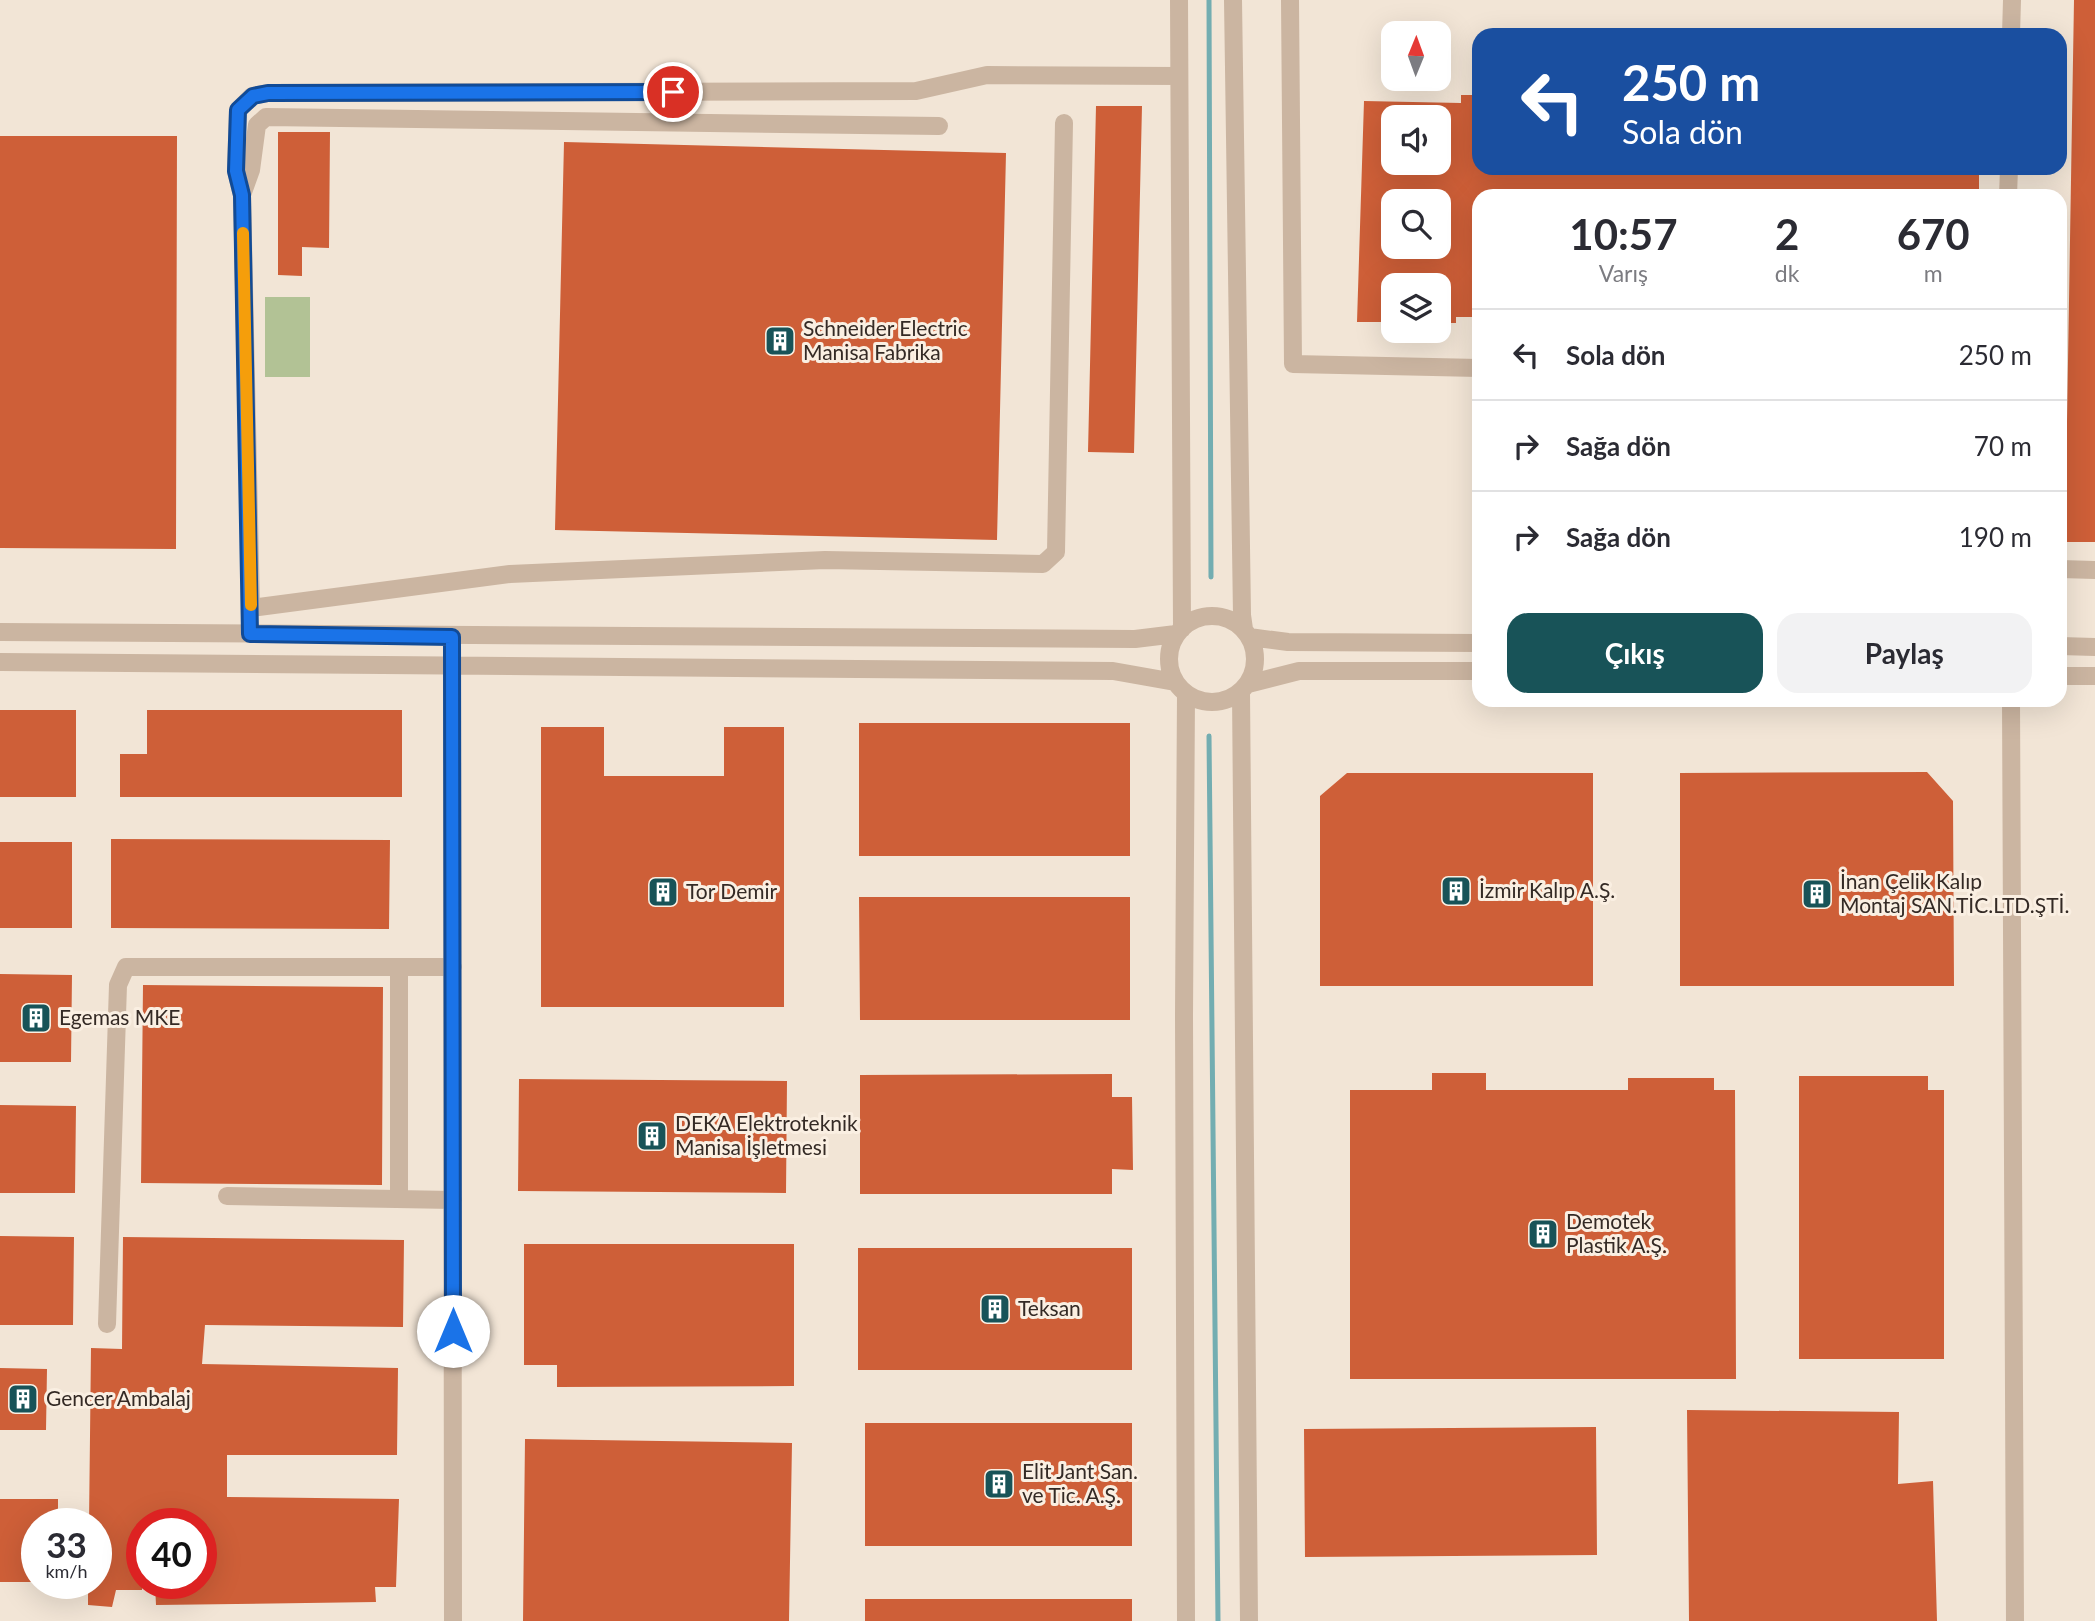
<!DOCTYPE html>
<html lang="tr">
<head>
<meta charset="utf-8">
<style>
  :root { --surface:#fff; --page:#f2f2f3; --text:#2b2b33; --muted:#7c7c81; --line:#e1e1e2; --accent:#185358 }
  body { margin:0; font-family:Lato,sans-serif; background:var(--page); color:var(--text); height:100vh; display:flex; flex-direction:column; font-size:26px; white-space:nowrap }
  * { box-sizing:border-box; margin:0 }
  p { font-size:23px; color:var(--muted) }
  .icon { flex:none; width:38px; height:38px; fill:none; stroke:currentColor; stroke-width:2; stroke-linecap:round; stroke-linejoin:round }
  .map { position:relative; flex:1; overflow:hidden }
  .sheet { position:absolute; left:1472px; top:189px; width:595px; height:518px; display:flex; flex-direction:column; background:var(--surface); border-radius:21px; box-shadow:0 7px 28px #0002 }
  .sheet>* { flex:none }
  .guide { position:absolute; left:1472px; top:28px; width:595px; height:147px; border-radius:21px; box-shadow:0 7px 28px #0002; background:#1a4fa0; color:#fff; overflow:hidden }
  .needle { width:46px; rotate:1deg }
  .tools { position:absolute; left:1381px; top:21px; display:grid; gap:14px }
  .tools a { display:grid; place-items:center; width:70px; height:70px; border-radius:14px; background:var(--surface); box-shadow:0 7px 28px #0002; font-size:35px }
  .speed { position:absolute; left:21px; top:1508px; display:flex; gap:14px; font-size:35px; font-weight:700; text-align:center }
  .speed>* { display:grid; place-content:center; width:91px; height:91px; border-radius:50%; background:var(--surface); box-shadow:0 7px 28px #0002; line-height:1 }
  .speed small { font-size:18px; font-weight:400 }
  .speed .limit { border:10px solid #d22; background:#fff; color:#111 }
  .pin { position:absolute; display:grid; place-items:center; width:60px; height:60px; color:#fff; margin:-30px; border:4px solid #fff; border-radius:50%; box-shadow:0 2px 7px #0007 }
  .me { position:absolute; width:77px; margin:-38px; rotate:0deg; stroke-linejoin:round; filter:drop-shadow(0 0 5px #0008) }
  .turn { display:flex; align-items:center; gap:24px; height:147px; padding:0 35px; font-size:32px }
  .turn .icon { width:91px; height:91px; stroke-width:2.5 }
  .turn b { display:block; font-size:49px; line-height:60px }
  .eta { display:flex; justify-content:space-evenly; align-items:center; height:119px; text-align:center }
  .eta b { font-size:42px; font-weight:700; line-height:49px }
  .action { display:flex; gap:14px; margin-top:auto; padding:14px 35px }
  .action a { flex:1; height:80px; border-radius:21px; background:var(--accent); color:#fff; font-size:28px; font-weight:700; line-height:80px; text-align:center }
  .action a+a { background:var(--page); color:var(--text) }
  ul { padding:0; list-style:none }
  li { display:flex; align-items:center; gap:21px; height:91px; padding:0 35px; border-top:2px solid var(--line) }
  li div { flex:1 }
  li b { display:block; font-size:26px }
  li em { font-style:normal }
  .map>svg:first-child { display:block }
</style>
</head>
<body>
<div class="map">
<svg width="2095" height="1621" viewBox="0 0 2095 1621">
  <rect width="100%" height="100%" fill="#f2e5d6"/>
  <path fill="#b2c295" d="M265 297H310V377H265Z"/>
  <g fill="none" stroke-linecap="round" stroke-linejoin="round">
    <path stroke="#73adb1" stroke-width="5" d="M1209 0 1211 577
      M1209 736 1218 1621"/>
  </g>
  <path fill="#ce5f38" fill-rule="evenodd" d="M2074 0H2095V542H2065Z
    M1461 95H1479V168H1979V196H1479V317H1456V323H1438V285H1393V322H1357L1364 101 1461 103ZM1393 117H1438V163H1393ZM1393 201H1438V247H1393Z
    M1096 106H1142L1134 453 1088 452Z
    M278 132H330L329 248 302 247V276L278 275Z
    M0 136H177L176 549 0 548Z
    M564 142 1006 153 997 540 555 530Z
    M0 710H76V797H0Z
    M147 710H402V797H120V754H147Z
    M859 723H1130V856H859Z
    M541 727H604V776H724V727H784V1007H541Z
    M1927 772 1953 801 1954 986H1680V773Z
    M1347 773H1593V986H1320V796Z
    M111 839 390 840 389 929 111 928Z
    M0 842H72V928H0Z
    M859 897H1130V1020H860Z
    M0 974 72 975 71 1062H0Z
    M143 985 383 987 382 1185 141 1183Z
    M1432 1073H1486V1090H1628V1078H1714V1090H1735L1736 1379H1350V1090H1432Z
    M1112 1074V1097H1132L1133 1170 1112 1169V1194H860V1075Z
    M1799 1076H1928V1090H1944V1359H1799Z
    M519 1079 787 1081 786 1193 518 1191Z
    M0 1105 76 1106 75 1193H0Z
    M0 1236 74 1237 73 1325H0Z
    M123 1237 404 1240 403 1327 205 1325 202 1364 398 1368 397 1455H227V1497L399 1499 396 1587H375L376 1602 156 1605 155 1584H201V1524H142V1590H116L112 1607 88 1605V1584H96V1524H89L91 1348 122 1349Z
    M524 1244H794V1386L557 1387V1365H524Z
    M858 1248H1132V1370H858Z
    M0 1368 47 1369 46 1430H0Z
    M1687 1410 1899 1412 1898 1484 1933 1481 1937 1621H1689Z
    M865 1423H1132V1546H865Z
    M1596 1427 1597 1555 1305 1557 1304 1429Z
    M525 1439 792 1443 789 1621H523Z
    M0 1499H58V1524H37V1582H0Z
    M865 1599H1132V1621H865Z"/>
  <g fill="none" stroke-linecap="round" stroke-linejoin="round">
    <path stroke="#cbb5a1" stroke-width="18" d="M1179 0 1182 629
      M1233 0 1242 615 1244 629
      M1290 0 1293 364 1479 368
      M2011 35 2012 0
      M1064 123 1056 552 1043 564 825 560 510 574 251 608 242 195 236 171 238 110 252 96 268 93 916 91 987 75 1179 76
      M242 195 251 170 257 125 266 117 939 126
      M2008 196 2009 168
      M2060 569 2095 570
      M1169 659a43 43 0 1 1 86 0a43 43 0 1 1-86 0Z
      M0 632 1135 639 1176 634
      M452 637 453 1621
      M1249 637 1288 642 1479 643
      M2060 646 2095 647
      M0 662 1113 671 1175 682
      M2060 676H2095
      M1248 684 1299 671H1479
      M1241 692 1249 1621
      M2011 700 2015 1621
      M227 1196 453 1200
      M399 1199V967
      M107 1324 118 985 126 967H453
      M1186 1621 1184 1015 1186 694"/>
  </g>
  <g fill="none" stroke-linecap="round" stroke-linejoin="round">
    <g stroke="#114b97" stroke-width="18">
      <path id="route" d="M453 1331 452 637 250 634 242 195 236 171 238 110 253 96 268 93 673 92"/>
    </g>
    <use href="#route" stroke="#1a73e8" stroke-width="12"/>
    <path stroke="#f59e0b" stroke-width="12" d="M243 233 251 605"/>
  </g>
  <defs>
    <g id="building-square" transform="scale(1.575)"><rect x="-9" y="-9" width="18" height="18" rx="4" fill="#185358" stroke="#faefe2"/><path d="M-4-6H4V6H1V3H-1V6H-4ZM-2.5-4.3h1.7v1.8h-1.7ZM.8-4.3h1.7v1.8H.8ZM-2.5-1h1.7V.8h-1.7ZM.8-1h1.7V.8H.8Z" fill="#fff"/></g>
  </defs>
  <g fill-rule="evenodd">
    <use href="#building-square" x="780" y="341"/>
    <use href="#building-square" x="1456" y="891"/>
    <use href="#building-square" x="663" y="892"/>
    <use href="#building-square" x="1817" y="894"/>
    <use href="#building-square" x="36" y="1018"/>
    <use href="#building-square" x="652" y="1136"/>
    <use href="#building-square" x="1543" y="1234"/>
    <use href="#building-square" x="995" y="1309"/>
    <use href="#building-square" x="23" y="1399"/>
    <use href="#building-square" x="999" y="1484"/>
  </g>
  <g text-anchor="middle" stroke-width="6" stroke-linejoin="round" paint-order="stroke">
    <g font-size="21" fill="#342a25" stroke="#faefe2" text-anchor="start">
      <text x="803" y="336">Schneider Electric<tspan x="803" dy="24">Manisa Fabrika</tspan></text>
      <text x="1840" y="889">İnan Çelik Kalıp<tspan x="1840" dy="24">Montaj SAN.TİC.LTD.ŞTİ.</tspan></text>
      <text x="1479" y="898">İzmir Kalıp A.Ş.</text>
      <text x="686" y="899">Tor Demir</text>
      <text x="59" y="1025">Egemas MKE</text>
      <text x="675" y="1131">DEKA Elektroteknik<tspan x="675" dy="24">Manisa İşletmesi</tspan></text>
      <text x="1566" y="1229">Demotek<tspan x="1566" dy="24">Plastik A.Ş.</tspan></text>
      <text x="1018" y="1316">Teksan</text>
      <text x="46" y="1406">Gencer Ambalaj</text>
      <text x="1022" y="1479">Elit Jant San.<tspan x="1022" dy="24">ve Tic. A.Ş.</tspan></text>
    </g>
  </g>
</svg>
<div class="tools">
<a><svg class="needle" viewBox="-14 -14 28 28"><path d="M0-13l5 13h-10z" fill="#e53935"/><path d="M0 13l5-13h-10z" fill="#7c7c81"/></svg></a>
<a><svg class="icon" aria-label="sound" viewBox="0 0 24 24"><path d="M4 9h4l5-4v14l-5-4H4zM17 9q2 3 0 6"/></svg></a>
<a><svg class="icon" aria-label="search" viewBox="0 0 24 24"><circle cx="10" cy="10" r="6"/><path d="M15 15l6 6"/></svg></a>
<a><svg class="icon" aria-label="layers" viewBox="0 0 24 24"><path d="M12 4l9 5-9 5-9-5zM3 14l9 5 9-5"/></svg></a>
</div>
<div class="speed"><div>33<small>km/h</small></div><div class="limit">40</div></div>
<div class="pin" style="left:673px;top:92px;background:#d93025"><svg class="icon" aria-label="arrive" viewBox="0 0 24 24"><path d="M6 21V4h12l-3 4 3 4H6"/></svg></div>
<svg class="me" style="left:453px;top:1331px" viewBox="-20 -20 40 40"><circle r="19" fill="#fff"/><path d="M0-13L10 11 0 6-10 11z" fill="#1a73e8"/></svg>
<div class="guide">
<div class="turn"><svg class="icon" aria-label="left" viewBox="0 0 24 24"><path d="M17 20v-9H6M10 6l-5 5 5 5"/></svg><div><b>250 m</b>Sola dön</div></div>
</div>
<section class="sheet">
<div class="eta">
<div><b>10:57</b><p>Varış</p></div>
<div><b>2</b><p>dk</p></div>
<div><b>670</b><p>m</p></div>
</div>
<ul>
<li><svg class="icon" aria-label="left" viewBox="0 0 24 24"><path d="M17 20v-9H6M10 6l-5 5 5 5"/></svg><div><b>Sola dön</b></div><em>250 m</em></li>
<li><svg class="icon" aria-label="right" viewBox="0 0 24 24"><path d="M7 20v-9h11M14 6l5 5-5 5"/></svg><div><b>Sağa dön</b></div><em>70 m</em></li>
<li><svg class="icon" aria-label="right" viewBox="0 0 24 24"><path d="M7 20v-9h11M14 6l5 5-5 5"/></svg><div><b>Sağa dön</b></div><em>190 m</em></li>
</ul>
<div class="action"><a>Çıkış</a><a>Paylaş</a></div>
</section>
</div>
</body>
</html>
